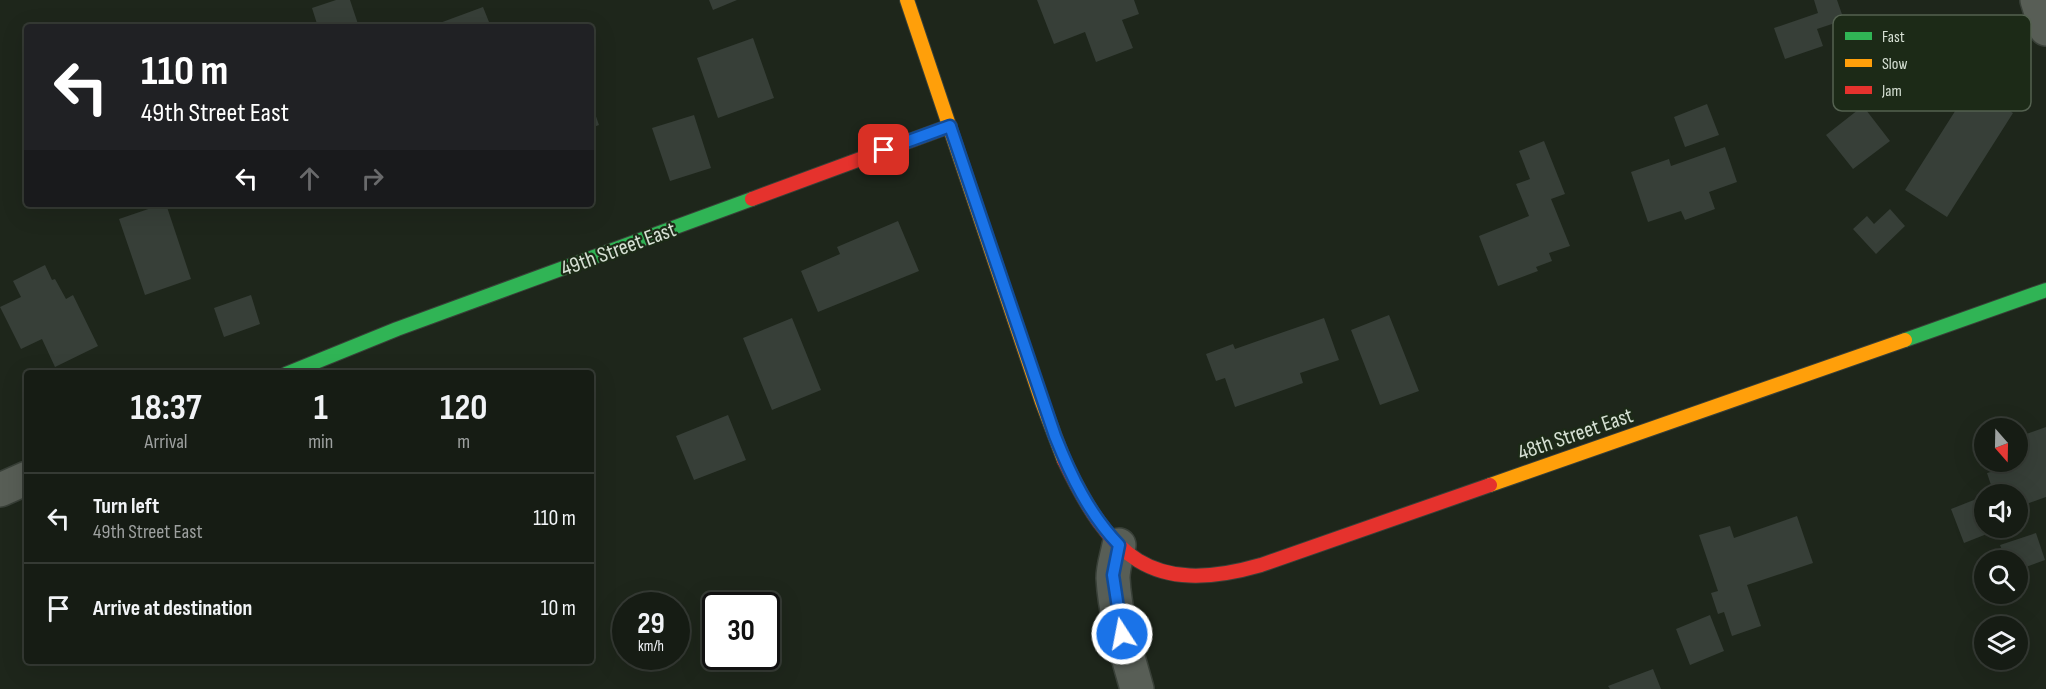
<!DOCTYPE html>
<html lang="en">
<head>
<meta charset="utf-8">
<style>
  :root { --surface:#161c14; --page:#232922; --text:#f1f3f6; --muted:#9ea1a0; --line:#353a34 }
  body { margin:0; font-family:"Sofia Sans Condensed",sans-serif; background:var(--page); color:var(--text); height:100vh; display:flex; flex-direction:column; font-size:22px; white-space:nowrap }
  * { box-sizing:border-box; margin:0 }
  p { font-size:20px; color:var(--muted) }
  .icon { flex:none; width:33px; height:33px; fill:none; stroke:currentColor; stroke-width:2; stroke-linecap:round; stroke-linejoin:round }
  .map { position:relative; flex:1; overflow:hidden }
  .side { position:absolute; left:24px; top:370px; width:570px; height:294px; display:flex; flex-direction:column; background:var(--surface); border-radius:6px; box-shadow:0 6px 24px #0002,0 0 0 2px var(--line) }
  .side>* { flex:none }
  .top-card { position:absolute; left:24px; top:24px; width:570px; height:183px; border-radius:6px; box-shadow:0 6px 24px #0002,0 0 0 2px var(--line); background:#202124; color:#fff; overflow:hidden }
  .needle { width:39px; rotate:160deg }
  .fabs { position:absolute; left:1974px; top:418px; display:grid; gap:12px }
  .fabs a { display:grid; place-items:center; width:54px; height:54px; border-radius:50%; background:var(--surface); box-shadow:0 6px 24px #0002,0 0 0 2px var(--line); font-size:30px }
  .speed { position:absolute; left:612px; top:592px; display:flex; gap:12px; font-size:30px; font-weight:700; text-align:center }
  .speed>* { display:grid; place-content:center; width:78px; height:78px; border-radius:50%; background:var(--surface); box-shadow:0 6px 24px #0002,0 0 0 2px var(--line); line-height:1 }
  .speed small { font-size:15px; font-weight:400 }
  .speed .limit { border:3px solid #111; border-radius:9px; background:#fff; color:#111 }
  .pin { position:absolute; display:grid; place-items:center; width:51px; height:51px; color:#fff; margin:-26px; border-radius:12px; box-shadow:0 3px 9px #0006 }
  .me { position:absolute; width:66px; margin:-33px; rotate:349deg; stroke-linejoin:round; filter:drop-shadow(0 0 4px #0008) }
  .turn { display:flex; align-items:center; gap:21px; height:126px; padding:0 18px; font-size:27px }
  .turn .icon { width:78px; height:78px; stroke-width:2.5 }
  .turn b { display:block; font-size:42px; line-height:51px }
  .lanes { display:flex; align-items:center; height:57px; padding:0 18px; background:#0003; justify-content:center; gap:30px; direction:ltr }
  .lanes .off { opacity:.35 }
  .eta { display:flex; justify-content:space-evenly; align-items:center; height:102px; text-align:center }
  .eta b { font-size:36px; font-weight:700; line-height:42px }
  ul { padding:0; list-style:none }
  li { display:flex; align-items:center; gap:18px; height:90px; padding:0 18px; border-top:2px solid var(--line) }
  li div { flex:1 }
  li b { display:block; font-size:22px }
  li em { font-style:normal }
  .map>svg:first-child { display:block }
</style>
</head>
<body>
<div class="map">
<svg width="2046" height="689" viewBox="0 0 2046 689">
  <rect width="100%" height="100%" fill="#1e261b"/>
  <path fill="#373f38" d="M336 0H350L359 27H318L312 8Z
    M709 0H737L713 10Z
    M1037 0H1134L1139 14 1122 20 1133 48 1096 62 1085 32 1054 44Z
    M1814 0H1837L1844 20 1817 29 1823 46 1785 59 1774 28 1818 13Z
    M483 7 491 27H438L437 24Z
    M753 38 774 98 718 118 697 58Z
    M1971 86 2013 113 1947 217 1905 190Z
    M591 102 599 125 591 128Z
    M1707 104 1719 135 1685 147 1674 117Z
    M1863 106 1890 141 1853 169 1826 135Z
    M694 115 711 168 670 181 652 128Z
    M1544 141 1565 194 1551 199 1570 246 1549 253 1552 261 1536 267 1538 271 1498 286 1479 236 1529 216 1516 184 1530 179 1519 151Z
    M1725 147 1737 182 1709 192 1715 209 1685 220 1681 211 1648 222 1631 172 1669 159 1671 166Z
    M163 204H166L191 279 145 295 119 219Z
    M1890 209 1905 226 1876 254 1853 229 1867 216 1874 224Z
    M898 221 919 271 818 312 801 271 840 254 837 247Z
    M45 265 52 280 55 279 66 299 73 295 98 346 55 367 42 339 21 349 0 307 21 297 13 281Z
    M251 295 260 324 224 337 214 308Z
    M1389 315 1419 391 1380 405 1351 330Z
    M792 318 821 390 772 410 743 338Z
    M1324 318 1339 360 1300 373 1303 383 1235 407 1225 378 1216 381 1206 354 1233 344 1235 349Z
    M728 415 746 460 694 480 676 436Z
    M2046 427V497L2018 507V495H2006L2005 490 1994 494 1987 473 1998 470 1995 462H2018V437Z
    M1984 496V528H1996L1997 530 1964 543 1951 509Z
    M1797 516 1813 563 1747 585 1761 626 1732 636 1724 612 1718 614 1711 593 1718 591 1699 535 1730 526 1734 538Z
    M2036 533 2045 560 2018 570V561H2006L2000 545Z
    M1710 615 1724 651 1690 665 1676 629Z
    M1653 669 1661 689H1610L1608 686Z"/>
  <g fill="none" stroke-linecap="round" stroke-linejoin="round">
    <g stroke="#394038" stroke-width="36">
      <path id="street" d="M2037 0 2046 29
        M0 490 27 478
        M1119 545C1117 556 1113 567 1113 578 1115 616 1127 653 1137 689"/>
    </g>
    <g stroke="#394038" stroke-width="16">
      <path id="fast" d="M1905 340 2046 290
        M286 374 397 329 752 199"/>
    </g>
    <g stroke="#394038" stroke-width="16">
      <path id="slow" d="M907 0 1042 402 1064 460
        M1490 485 1905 340"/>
    </g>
    <g stroke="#394038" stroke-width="16">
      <path id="jam" d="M752 199 950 126
        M1064 460C1110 556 1150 597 1261 565L1490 485"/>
    </g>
    <use href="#street" stroke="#585e56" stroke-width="33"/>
    <use href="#fast" stroke="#30b455" stroke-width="14"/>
    <use href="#slow" stroke="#ff9f0a" stroke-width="14"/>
    <use href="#jam" stroke="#e5322d" stroke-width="14"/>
  </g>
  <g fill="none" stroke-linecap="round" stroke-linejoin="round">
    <g stroke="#114b97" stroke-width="15">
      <path id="route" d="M884 150 950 126 1055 436C1071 476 1089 514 1119 545L1113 575 1122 634"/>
    </g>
    <use href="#route" stroke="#1a73e8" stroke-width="10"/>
  </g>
  <g text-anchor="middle" stroke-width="4.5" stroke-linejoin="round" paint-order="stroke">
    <g font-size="22" fill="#d6e0d4" stroke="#1c2a17">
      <text transform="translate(618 248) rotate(-20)" y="8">49th Street East</text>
      <text transform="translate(1575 433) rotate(-19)" y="8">48th Street East</text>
    </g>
  </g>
  <rect x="1833" y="15" width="198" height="96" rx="9" fill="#1c2a17" stroke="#546150" stroke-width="1.5"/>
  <rect x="1845" y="32" width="27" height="8" fill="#30b455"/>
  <rect x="1845" y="59" width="27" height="8" fill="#ff9f0a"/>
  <rect x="1845" y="86" width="27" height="8" fill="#e5322d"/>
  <g font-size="16" fill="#d6e0d4">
    <text x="1882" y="42">Fast</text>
    <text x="1882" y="69">Slow</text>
    <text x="1882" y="96">Jam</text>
  </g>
</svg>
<div class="fabs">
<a><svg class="needle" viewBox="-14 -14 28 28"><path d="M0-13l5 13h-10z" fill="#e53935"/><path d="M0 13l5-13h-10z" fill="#9ea1a0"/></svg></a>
<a><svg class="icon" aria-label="sound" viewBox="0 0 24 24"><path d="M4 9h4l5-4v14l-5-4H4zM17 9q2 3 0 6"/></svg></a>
<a><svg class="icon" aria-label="search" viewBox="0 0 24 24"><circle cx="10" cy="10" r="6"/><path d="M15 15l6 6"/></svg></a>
<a><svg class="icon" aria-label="layers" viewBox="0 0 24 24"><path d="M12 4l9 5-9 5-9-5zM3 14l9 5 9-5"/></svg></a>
</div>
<div class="speed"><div>29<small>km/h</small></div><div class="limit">30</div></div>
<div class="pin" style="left:884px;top:150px;background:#d93025"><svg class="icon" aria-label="arrive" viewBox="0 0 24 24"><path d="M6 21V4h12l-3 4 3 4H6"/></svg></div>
<svg class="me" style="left:1122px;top:634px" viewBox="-20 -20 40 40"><circle r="17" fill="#1a73e8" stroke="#fff" stroke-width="3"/><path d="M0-11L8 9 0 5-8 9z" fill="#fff"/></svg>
<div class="top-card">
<div class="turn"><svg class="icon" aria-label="left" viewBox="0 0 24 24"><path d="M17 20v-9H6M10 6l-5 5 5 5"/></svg><div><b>110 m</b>49th Street East</div></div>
<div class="lanes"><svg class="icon" aria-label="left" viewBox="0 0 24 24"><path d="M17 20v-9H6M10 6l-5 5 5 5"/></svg><svg class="icon off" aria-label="ahead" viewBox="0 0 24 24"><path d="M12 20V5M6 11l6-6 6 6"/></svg><svg class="icon off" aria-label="right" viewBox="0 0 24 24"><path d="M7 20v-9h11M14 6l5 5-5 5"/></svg></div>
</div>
<section class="side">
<div class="eta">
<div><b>18:37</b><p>Arrival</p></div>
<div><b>1</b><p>min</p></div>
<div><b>120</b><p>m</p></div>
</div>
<ul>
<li><svg class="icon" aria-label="left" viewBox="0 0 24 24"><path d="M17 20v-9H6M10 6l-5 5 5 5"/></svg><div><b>Turn left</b><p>49th Street East</p></div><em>110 m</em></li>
<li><svg class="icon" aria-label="arrive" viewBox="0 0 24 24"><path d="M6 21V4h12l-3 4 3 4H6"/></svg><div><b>Arrive at destination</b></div><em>10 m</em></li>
</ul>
</section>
</div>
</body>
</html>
